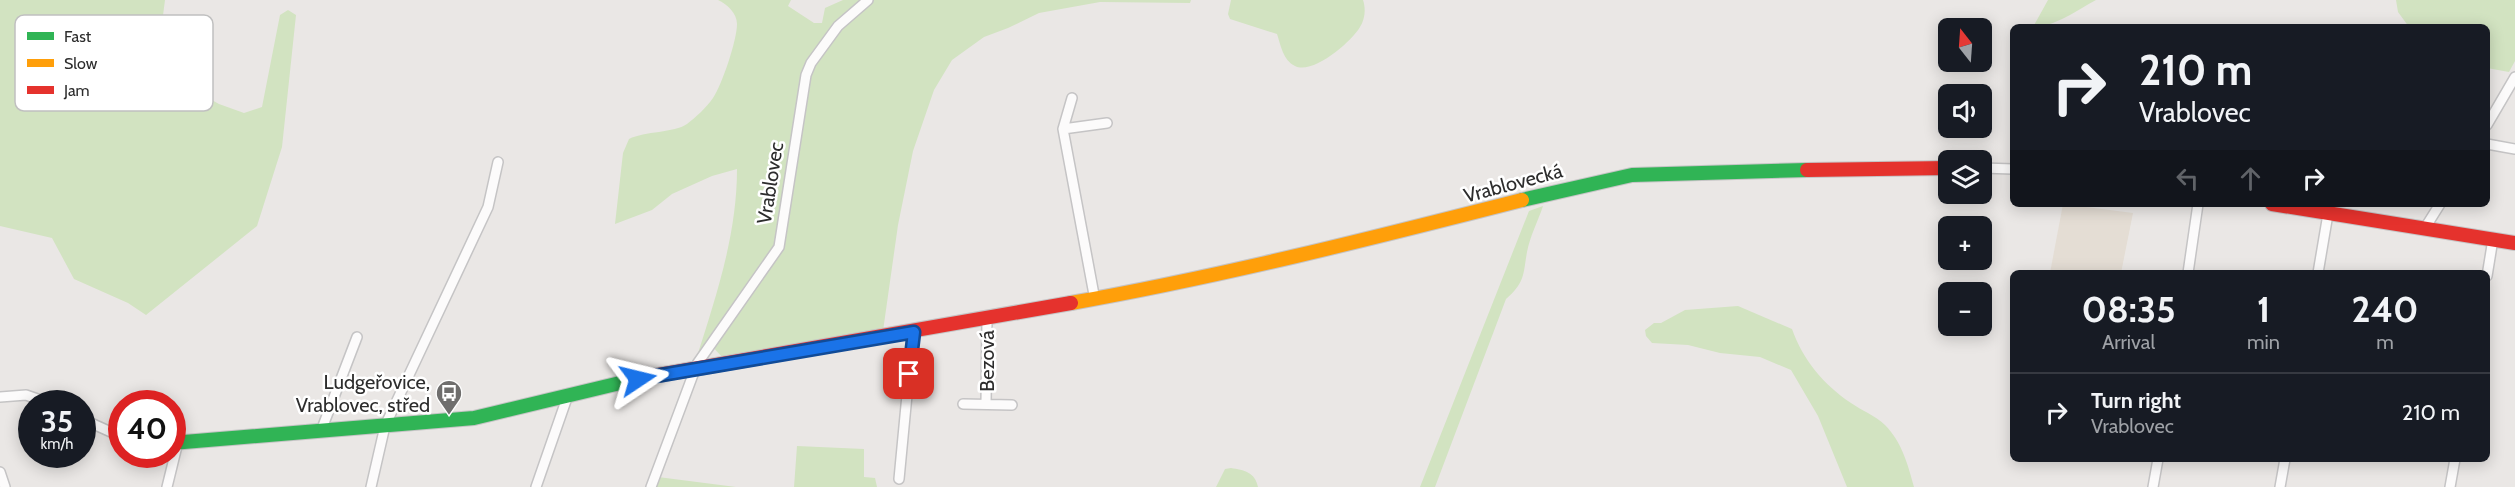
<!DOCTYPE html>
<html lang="en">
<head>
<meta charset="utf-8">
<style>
  :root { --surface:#171b24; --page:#242831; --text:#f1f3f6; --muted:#9ea1a6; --line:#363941 }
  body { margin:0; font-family:Cabin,sans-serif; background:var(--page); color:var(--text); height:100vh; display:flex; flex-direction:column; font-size:22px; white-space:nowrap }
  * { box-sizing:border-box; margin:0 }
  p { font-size:20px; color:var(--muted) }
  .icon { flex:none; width:33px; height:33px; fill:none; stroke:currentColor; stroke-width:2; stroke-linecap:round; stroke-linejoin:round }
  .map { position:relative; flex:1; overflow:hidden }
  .panel { position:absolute; left:2010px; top:270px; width:480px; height:192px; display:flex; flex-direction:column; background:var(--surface); border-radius:9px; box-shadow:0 3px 15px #0003 }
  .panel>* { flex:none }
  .top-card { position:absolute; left:2010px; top:24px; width:480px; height:183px; border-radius:9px; box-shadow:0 3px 15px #0003; background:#171b24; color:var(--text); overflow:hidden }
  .needle { width:39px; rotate:343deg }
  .controls { position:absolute; left:1938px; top:18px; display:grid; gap:12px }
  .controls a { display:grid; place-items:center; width:54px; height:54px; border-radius:9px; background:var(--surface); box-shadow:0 3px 15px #0003; font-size:30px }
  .speed { position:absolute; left:18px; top:390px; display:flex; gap:12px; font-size:30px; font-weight:700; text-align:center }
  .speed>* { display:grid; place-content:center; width:78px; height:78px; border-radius:50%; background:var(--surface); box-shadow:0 3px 15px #0003; line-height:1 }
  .speed small { font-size:15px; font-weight:400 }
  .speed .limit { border:9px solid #d22; background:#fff; color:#111 }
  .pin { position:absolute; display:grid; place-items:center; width:51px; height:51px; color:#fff; margin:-26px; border-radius:12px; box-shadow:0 3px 9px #0006 }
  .me { position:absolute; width:66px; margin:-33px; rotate:80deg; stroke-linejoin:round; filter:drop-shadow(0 0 4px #0008) }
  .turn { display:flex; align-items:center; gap:21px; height:126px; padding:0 30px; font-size:27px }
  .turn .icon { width:78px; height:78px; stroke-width:2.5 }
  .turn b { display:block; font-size:42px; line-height:51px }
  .lanes { display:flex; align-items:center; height:57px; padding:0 30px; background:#0003; justify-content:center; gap:30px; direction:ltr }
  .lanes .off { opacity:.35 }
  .eta { display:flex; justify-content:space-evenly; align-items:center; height:102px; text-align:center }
  .eta b { font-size:36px; font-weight:700; line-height:42px }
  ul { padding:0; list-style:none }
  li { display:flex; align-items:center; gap:18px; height:78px; padding:0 30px; border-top:2px solid var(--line) }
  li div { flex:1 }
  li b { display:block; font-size:22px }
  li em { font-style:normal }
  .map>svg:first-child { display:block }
</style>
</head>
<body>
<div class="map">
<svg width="2515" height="487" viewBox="0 0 2515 487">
  <rect width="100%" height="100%" fill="#eae7e5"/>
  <path fill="#e4ddd4" d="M2063 204 2133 213 2121 273H2050Z"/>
  <path fill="#d2e3c1" d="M0 0H165L156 69 219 104 244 113 262 107 280 15 288 10 296 15 282 147 257 226 146 315 128 303 74 279 52 238 0 226Z
    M718 0H791L788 6 814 23H822L825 8 843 0H1191L1190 3 1100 2 1039 13 1008 28 984 37 952 60 934 90 913 151 898 225 883 331 723 358 709 343 695 363C715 299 737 237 737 169L712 176 672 194 652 210 615 224 623 153 629 139C645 131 674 133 687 124 696 117 706 108 713 98 722 85 737 40 737 24 737 13 727 4 718 0Z
    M1231 0H1363C1366 9 1365 19 1360 27 1351 42 1313 75 1295 66 1283 60 1281 46 1277 34L1230 19 1228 14Z
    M2048 0H2096C2077 10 2055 27 2033 27Z
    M2396 0H2515V61L2509 72 2487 68V27H2409L2398 12Z
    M1543 206C1538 221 1530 236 1527 252 1523 275 1525 282 1506 299L1435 487H1420L1529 211Z
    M1738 306 1792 329C1803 360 1823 384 1851 403 1861 410 1876 416 1885 425 1902 442 1908 465 1914 487H1847L1818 416 1791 370 1760 357 1720 353 1688 345 1652 343 1646 336 1645 330 1654 323H1661L1685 310Z
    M797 446 864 449V477L875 478 877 487H794Z
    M1231 468C1244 470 1255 472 1258 487H1216L1225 469Z
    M658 477 736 487H656Z"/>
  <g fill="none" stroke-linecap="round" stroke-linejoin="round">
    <g stroke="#c5c4c5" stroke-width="12">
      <path id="street" d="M1072 98 1063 129 1095 300
        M2487 125 2515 77
        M1063 129 1107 123
        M2487 144 2515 149
        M1982 168 2013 169
        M2425 228 2440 204
        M2188 273 2198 204
        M2318 273 2328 214
        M2487 276 2493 239
        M0 397 26 395 52 404
        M963 404 1012 405
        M986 404 987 319
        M82 419 122 437
        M321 431 357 337
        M0 472 5 487
        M899 479 913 332
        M167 487 178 442
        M371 487 385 426 488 207 498 162
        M536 487 568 395
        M651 487 697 364 779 247 806 75 811 63 838 26 868 0
        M2153 487 2158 459
        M2280 487 2285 459
        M2450 487 2455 459"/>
    </g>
    <g stroke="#c5c4c5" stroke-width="16">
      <path id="fast" d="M1522 200 1632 175 1807 170
        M172 443 474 418 641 378"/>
    </g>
    <g stroke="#c5c4c5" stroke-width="16">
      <path id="slow" d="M1071 303C1223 276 1373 238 1522 200"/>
    </g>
    <g stroke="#c5c4c5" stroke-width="16">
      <path id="jam" d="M1807 170 1948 168
        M2272 204 2515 243
        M641 378 1071 303"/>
    </g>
    <use href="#street" stroke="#fcfbfb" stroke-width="9"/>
    <use href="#fast" stroke="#30b455" stroke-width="14"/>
    <use href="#slow" stroke="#ff9f0a" stroke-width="14"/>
    <use href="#jam" stroke="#e5322d" stroke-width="14"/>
  </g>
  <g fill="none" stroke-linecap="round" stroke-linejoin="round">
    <g stroke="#114b97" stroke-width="15">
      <path id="route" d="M638 379 914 332 909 374"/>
    </g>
    <use href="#route" stroke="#1a73e8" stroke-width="10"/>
  </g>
  <defs>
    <g id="bus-pin" transform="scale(1.35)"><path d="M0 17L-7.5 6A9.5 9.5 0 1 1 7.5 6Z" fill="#6f6e6d" stroke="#fff"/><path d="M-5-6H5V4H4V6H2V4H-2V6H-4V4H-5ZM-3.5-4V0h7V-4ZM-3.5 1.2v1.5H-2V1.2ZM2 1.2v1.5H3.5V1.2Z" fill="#fff"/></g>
  </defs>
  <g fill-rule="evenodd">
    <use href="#bus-pin" x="449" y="393"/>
  </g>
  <g text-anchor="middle" stroke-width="5" stroke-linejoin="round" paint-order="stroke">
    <g font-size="20" fill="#2d2d2d" stroke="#fff">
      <text transform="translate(770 183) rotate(-81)" y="7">Vrablovec</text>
      <text transform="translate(1513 183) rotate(-15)" y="7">Vrablovecká</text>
      <text transform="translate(987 361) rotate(-90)" y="7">Bezová</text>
    </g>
    <g font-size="20" fill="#2d2d2d" stroke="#fff" text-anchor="end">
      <text x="430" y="389">Ludgeřovice,<tspan x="430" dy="23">Vrablovec, střed</tspan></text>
    </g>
  </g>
  <rect x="15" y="15" width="198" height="96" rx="9" fill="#fff" stroke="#c0c0c0" stroke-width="1.5"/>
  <rect x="27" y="32" width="27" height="8" fill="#30b455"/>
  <rect x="27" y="59" width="27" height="8" fill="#ff9f0a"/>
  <rect x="27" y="86" width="27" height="8" fill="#e5322d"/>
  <g font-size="16" fill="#2d2d2d">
    <text x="64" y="42">Fast</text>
    <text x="64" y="69">Slow</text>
    <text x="64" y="96">Jam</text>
  </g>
</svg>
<div class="controls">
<a><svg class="needle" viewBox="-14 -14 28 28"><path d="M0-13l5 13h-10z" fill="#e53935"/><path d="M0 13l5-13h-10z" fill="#9ea1a6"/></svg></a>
<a><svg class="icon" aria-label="sound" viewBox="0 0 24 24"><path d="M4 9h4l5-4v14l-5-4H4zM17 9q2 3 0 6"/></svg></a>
<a><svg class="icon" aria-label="layers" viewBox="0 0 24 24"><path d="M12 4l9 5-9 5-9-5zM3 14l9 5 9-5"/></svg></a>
<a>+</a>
<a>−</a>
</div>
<div class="speed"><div>35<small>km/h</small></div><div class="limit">40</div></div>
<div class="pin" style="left:909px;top:374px;background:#d93025"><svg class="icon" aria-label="arrive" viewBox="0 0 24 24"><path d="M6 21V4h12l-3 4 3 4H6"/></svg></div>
<svg class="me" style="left:638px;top:379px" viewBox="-20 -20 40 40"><path d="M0-17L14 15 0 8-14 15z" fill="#1a73e8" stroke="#fff" stroke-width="4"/></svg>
<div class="top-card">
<div class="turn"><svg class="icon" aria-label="right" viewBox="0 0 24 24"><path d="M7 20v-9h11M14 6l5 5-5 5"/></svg><div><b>210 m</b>Vrablovec</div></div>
<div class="lanes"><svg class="icon off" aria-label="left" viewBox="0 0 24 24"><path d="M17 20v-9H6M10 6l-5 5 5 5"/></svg><svg class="icon off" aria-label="ahead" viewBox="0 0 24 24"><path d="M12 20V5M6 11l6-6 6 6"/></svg><svg class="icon" aria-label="right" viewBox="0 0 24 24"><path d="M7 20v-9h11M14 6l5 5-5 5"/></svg></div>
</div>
<section class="panel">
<div class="eta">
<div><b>08:35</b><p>Arrival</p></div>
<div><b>1</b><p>min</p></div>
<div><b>240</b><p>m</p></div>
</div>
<ul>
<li><svg class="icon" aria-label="right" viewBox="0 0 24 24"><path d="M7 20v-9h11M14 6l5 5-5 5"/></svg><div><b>Turn right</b><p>Vrablovec</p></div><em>210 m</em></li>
</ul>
</section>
</div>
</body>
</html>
